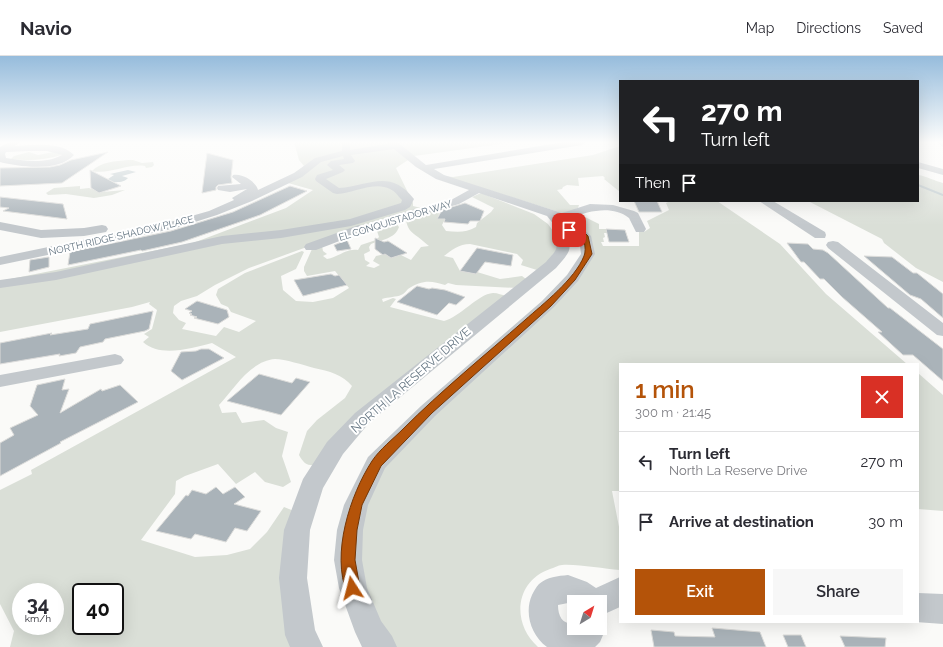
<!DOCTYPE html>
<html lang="en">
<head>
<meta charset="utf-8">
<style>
  :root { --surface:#fff; --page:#f7f7f7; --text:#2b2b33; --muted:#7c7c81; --line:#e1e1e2; --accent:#b45309 }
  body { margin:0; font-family:Raleway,sans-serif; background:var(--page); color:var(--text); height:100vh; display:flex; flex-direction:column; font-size:15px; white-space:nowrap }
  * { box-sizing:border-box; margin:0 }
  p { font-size:13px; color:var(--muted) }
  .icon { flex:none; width:22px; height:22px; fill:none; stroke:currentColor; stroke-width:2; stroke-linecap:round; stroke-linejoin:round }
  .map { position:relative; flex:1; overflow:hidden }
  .drawer { position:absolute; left:619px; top:307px; width:300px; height:260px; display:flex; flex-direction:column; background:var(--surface); border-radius:0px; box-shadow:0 4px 16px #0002 }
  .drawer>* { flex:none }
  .guide { position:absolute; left:619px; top:24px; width:300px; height:122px; border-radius:0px; box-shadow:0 4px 16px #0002; background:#202124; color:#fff; overflow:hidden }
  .needle { width:26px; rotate:38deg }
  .fabs { position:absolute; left:567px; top:539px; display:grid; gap:8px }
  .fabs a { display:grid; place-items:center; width:40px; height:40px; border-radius:0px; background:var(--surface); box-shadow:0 4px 16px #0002; font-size:20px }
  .speed { position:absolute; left:12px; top:527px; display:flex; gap:8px; font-size:20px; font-weight:700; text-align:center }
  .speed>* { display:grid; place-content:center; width:52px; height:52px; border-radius:50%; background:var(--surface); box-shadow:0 4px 16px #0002; line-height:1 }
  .speed small { font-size:10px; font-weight:400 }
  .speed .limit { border:2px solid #111; border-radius:6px; background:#fff; color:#111 }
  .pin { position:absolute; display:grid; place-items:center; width:34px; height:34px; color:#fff; margin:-17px; border-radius:8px; box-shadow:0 2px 6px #0006 }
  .me { position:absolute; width:44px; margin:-22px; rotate:351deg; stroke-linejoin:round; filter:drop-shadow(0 0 3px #0008) }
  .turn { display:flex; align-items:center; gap:14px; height:84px; padding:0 16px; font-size:18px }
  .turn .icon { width:52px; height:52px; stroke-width:2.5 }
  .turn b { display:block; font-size:28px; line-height:34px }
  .then { display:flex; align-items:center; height:38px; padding:0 16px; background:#0003; gap:8px; font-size:15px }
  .round { display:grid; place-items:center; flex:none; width:42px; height:42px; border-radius:0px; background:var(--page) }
  .head { display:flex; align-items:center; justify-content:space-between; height:68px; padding:0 16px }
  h1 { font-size:24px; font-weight:600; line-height:30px; color:var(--accent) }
  .primary-button { display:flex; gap:8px; margin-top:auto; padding:8px 16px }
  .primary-button a { flex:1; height:46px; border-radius:0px; background:var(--accent); color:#fff; font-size:16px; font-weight:600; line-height:46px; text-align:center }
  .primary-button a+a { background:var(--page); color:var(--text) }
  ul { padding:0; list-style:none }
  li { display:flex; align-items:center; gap:12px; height:60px; padding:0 16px; border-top:1px solid var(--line) }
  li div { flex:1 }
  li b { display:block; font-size:15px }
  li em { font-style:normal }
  header { display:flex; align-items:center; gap:24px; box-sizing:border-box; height:56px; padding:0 20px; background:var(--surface); border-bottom:1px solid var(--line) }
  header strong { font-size:19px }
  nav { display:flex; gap:22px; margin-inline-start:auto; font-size:14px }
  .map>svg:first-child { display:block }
</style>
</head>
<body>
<header>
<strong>Navio</strong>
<nav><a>Map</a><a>Directions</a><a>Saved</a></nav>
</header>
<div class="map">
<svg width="943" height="591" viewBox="0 0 943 591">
  <rect width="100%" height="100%" fill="#fafaf8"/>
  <path fill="#dadfd7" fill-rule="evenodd" d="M294 86H515L414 100 396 112 413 147V150L421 152 384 163 249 212 215 229 197 240 181 245 174 250 173 257 179 264 186 267 182 273 216 280 224 271 239 276 256 265 231 256 228 251 221 248 216 239 218 233 245 217 302 195 304 196 296 213 281 220 283 234 296 245 313 246 333 242 349 232 335 215 307 220 304 215V211L312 193 322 190 323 195 327 198 323 200 327 203C338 201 347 192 358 194L361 189 376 184 379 181 377 175C381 168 386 167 394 165L399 171C395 183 381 184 371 188L369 191 370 195 364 198 365 204 370 207 366 210 374 212 380 209 373 205 376 200 385 198 391 202 401 199 411 204 421 191 429 190C425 187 422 184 418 181 411 176 407 173 406 163L410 160 436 152 439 158 437 163H445L442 169 446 175C457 176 466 177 476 171L477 167 491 156 494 152 472 141 481 137 534 158 548 168 553 175V182L559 191 540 215 521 209 523 204 517 198 470 188C459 188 452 194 444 200L453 202 460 215 476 218 477 216 500 223 522 220 526 223 517 232 456 229 448 227 445 229C431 224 421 224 408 233 406 235 404 238 401 239 397 241 388 241 382 243L383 246 393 242 396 243 390 251 444 265C460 261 478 238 493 237 498 237 502 239 506 240L317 409C307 410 304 408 299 399L307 375 317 364 345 342 352 330C343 319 329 315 314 312 303 309 285 303 275 303 250 305 234 333 219 349L222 357 236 356 242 367 264 364 276 372 288 376 282 400 291 426 283 431 265 426 255 416 236 428 218 408 185 420 176 425 175 438 141 484 195 501 227 499 250 493 267 476 284 451 294 455 301 591H10L14 575 0 548V434L32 418 31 414 236 301 212 287C192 292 160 302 143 286L149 281 144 278 152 273 157 254 149 248 150 246 132 251 0 276V225L193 187 286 152 313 134 281 125 296 117 304 110 299 104ZM21 536H55V570H21ZM81 536H115V570H81Z
    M620 90V136L604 123 605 122 603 120 578 122 579 130 567 129 563 131 562 133 557 134 570 149H579L578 152 565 158 444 120 453 121 593 99Z
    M29 96 38 99 53 96 62 99C44 104 29 105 11 103L14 100Z
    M128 104H133L142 107 153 106 154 109 152 111 146 112 145 110C127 107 110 119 92 115 100 106 116 105 128 104Z
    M918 119C927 120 934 125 943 127V226L916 212 884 187 882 183 808 145H918Z
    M80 130V133L89 132 102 136 125 134 112 139 94 142 66 138 48 139 46 137 54 132Z
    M666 145H717L780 188 826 238 907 308H620V435H612L620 476V514C603 513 579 508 562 509 558 509 554 512 550 513 515 525 511 567 538 591H389L372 569 354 476 376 415 592 196 570 163 581 159 599 168V173H606L607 177H604L605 181 603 182 604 186H601L603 190H639V176H644L650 172 647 165 669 154 666 147 668 146Z
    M918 317 943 339V455L918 453Z"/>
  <path fill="#bbc7cb" d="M128 114 136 116 122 120 128 122C123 128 112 126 105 125L114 119 110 118Z"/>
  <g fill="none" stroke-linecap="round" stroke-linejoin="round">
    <path stroke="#bbc7cb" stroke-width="2" d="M918 129 943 139"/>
  </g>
  <path fill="#aab3b9" stroke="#dcdcda" d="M108 96 62 127 0 130V112L50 111 60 109 71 104Z
    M207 97 233 104 231 121 232 127 218 129 216 131V134L202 137Z
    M90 114 121 130 99 137 91 132Z
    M290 130 307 135 260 159 182 186 142 195 141 194 68 209 70 196 171 175 233 156Z
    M0 141 63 148 67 163 3 155 9 152 0 151Z
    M634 145H657L662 156H639Z
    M465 147 484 155 480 165H470L468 168 444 166 445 163H437L442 154Z
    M606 173 625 174 629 186H609Z
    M375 182 384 186 388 185 407 197 391 202 385 198 383 199 375 193Z
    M347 184 351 193 337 195 334 189Z
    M787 187 808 188 813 193 823 194 828 197 888 252H890L943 293V325L913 299H903L878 276H882L842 241 824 223H820L804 206H801Z
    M477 192 513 199 511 210 485 206 476 218 460 215Z
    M864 200 892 201 913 217H917L943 238V262L921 243 910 239Z
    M49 201V211L29 216 30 204Z
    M331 218 335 220 339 219 347 229 303 240 294 224Z
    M417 230 429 233 432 232 445 234 465 241 456 249 449 247 437 259 397 246Z
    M197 245 227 254 229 261 218 268 194 262 197 261 190 259 192 258 189 257 192 255 185 253Z
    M153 255 149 273 145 275 105 283 103 286 80 291 76 297 59 300 60 298 0 308V287L52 277 50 279 88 273 90 268Z
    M201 293H209L224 302 182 324 171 315 181 296 196 295Z
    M259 318 292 327 296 322 310 326 281 359 227 345Z
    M65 323 62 334 69 333 60 357 101 333 102 335 120 329 138 346 60 386 61 387 0 420V387L14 379 10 372 38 359 30 350 37 329Z
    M216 431 223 438 235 431 245 441 234 448 261 455 247 475 235 472 226 486 195 478 191 483 156 475 186 439 188 440 192 434 206 438Z
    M712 572 760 576 766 591H654L651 574 674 576 675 580 715 581Z
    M783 579H801L806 591H788Z
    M840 580 886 582 885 591H845Z"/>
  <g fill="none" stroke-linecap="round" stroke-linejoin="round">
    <path fill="#c3c8cc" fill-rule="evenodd" d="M9 86H20L15 90C32 89 61 85 74 99 59 116 20 111 0 106V91ZM28 95H47L62 99C46 108 24 105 6 102L5 98 6 96Z
      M342 86H350V94L388 88 387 86H397L426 109 564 86H586L582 89 434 113 444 119 562 157 590 148 613 149 634 155 638 157 646 173 644 176H636L629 162C612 149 589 155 571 162L591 180 595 198 578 225 554 251 435 360 385 412 368 449 363 474 362 504 367 532 381 565 392 580 397 591H362L355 576 339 532 334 504 337 474 344 449 368 401 421 350 542 245 567 219 581 198 579 181 567 171 566 182C576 193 563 203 556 212L369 367 343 398 323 432 310 474 307 522 315 574 323 591H290L285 579 279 522 284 474 303 423 327 386 355 357 546 206C553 197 561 193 554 182L555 170 547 160 479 137 459 148 393 167 389 166 387 163 389 160 451 144 469 134 436 123 416 111 394 93 351 99 355 105 353 107 339 109 345 114 343 116 326 123 339 132C369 130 390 112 414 143L410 151 405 154 351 170 281 182 222 188 56 224 0 232V224L56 216 222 180 281 174 350 163 401 147 402 144C398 140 395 135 390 133 375 125 354 137 337 138L333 137 316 125 315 123 317 119 333 114 327 109 331 105 344 103 343 100 321 106 302 121 252 145 217 159 176 172 0 209V201L174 165 209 155 234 144 232 142 247 133 230 136 218 134 217 132 218 130 241 128 232 121 233 119C243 117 256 126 258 134L294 117 315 102 342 95Z
      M937 86H943V91Z
      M918 106 943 113V119L918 112Z
      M759 145H773L825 176 826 179 825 182H815Z
      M0 166 41 174 84 172 102 169 106 170 108 173 106 176 84 180 41 182 0 174Z
      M359 169 363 170 365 173 363 176 316 194H306L304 191 306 188Z
      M833 185 838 186 943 267V280L937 279 828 192 826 189 828 186Z
      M115 298 121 300 124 304 121 308 0 331V319Z
      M568 519 587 526 596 532 620 521V551L600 560V546H574V551L568 547 558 549C558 560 562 568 574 568V572H600V561H602L606 572 600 586 595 591H547C531 579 524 557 532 539 534 535 536 531 539 528 547 521 558 520 568 519Z
      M918 537 943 538V568L916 566H918Z"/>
  </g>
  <linearGradient id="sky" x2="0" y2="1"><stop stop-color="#96bcdc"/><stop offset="0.51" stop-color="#fdfdfc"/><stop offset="1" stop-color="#fdfdfc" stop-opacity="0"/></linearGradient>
  <rect width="943" height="169" fill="url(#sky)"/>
  <path fill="#b45309" stroke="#753606" d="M567 173H581L588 180 592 198 575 224 551 250 432 357 381 410 362 449 357 474 355 504 360 532 358 537 352 539 347 537C331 498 350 439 372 405 380 393 393 383 403 373 442 334 484 300 525 264 543 248 575 223 584 200 587 193 584 178 576 176 573 176 570 176 567 176Z"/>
  <g text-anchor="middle" stroke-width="4" stroke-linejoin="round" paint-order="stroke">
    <g font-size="10" fill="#657683" stroke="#fff">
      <text transform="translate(395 164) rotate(-17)" y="4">EL CONQUISTADOR WAY</text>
      <text transform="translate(121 179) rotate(-13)" y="4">NORTH RIDGE SHADOW PLACE</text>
    </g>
    <g font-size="12" fill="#657683" stroke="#fff">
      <text transform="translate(411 324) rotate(-41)" y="4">NORTH LA RESERVE DRIVE</text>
    </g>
  </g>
</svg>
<div class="fabs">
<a><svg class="needle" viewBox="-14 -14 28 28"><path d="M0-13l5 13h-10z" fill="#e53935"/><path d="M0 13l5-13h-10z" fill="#7c7c81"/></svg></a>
</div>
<div class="speed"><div>34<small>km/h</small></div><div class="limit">40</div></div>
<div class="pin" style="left:569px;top:174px;background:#d93025"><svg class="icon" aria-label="arrive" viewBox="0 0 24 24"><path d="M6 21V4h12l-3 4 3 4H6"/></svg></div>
<svg class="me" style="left:352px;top:532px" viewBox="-20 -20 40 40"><path d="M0-17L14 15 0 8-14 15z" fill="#b45309" stroke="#fff" stroke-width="4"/></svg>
<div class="guide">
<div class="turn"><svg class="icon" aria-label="left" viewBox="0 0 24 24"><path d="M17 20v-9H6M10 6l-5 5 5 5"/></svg><div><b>270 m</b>Turn left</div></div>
<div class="then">Then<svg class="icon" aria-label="arrive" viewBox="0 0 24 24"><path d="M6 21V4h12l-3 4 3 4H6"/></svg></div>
</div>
<section class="drawer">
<div class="head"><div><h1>1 min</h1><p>300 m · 21:45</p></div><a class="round" style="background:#d93025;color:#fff"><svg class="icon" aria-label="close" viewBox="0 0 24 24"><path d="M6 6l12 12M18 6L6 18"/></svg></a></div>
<ul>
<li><svg class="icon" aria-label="left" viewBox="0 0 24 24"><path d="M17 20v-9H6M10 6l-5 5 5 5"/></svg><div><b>Turn left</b><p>North La Reserve Drive</p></div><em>270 m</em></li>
<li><svg class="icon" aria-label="arrive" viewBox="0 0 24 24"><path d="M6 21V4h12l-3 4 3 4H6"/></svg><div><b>Arrive at destination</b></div><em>30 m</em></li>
</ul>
<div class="primary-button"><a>Exit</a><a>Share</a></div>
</section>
</div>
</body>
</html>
